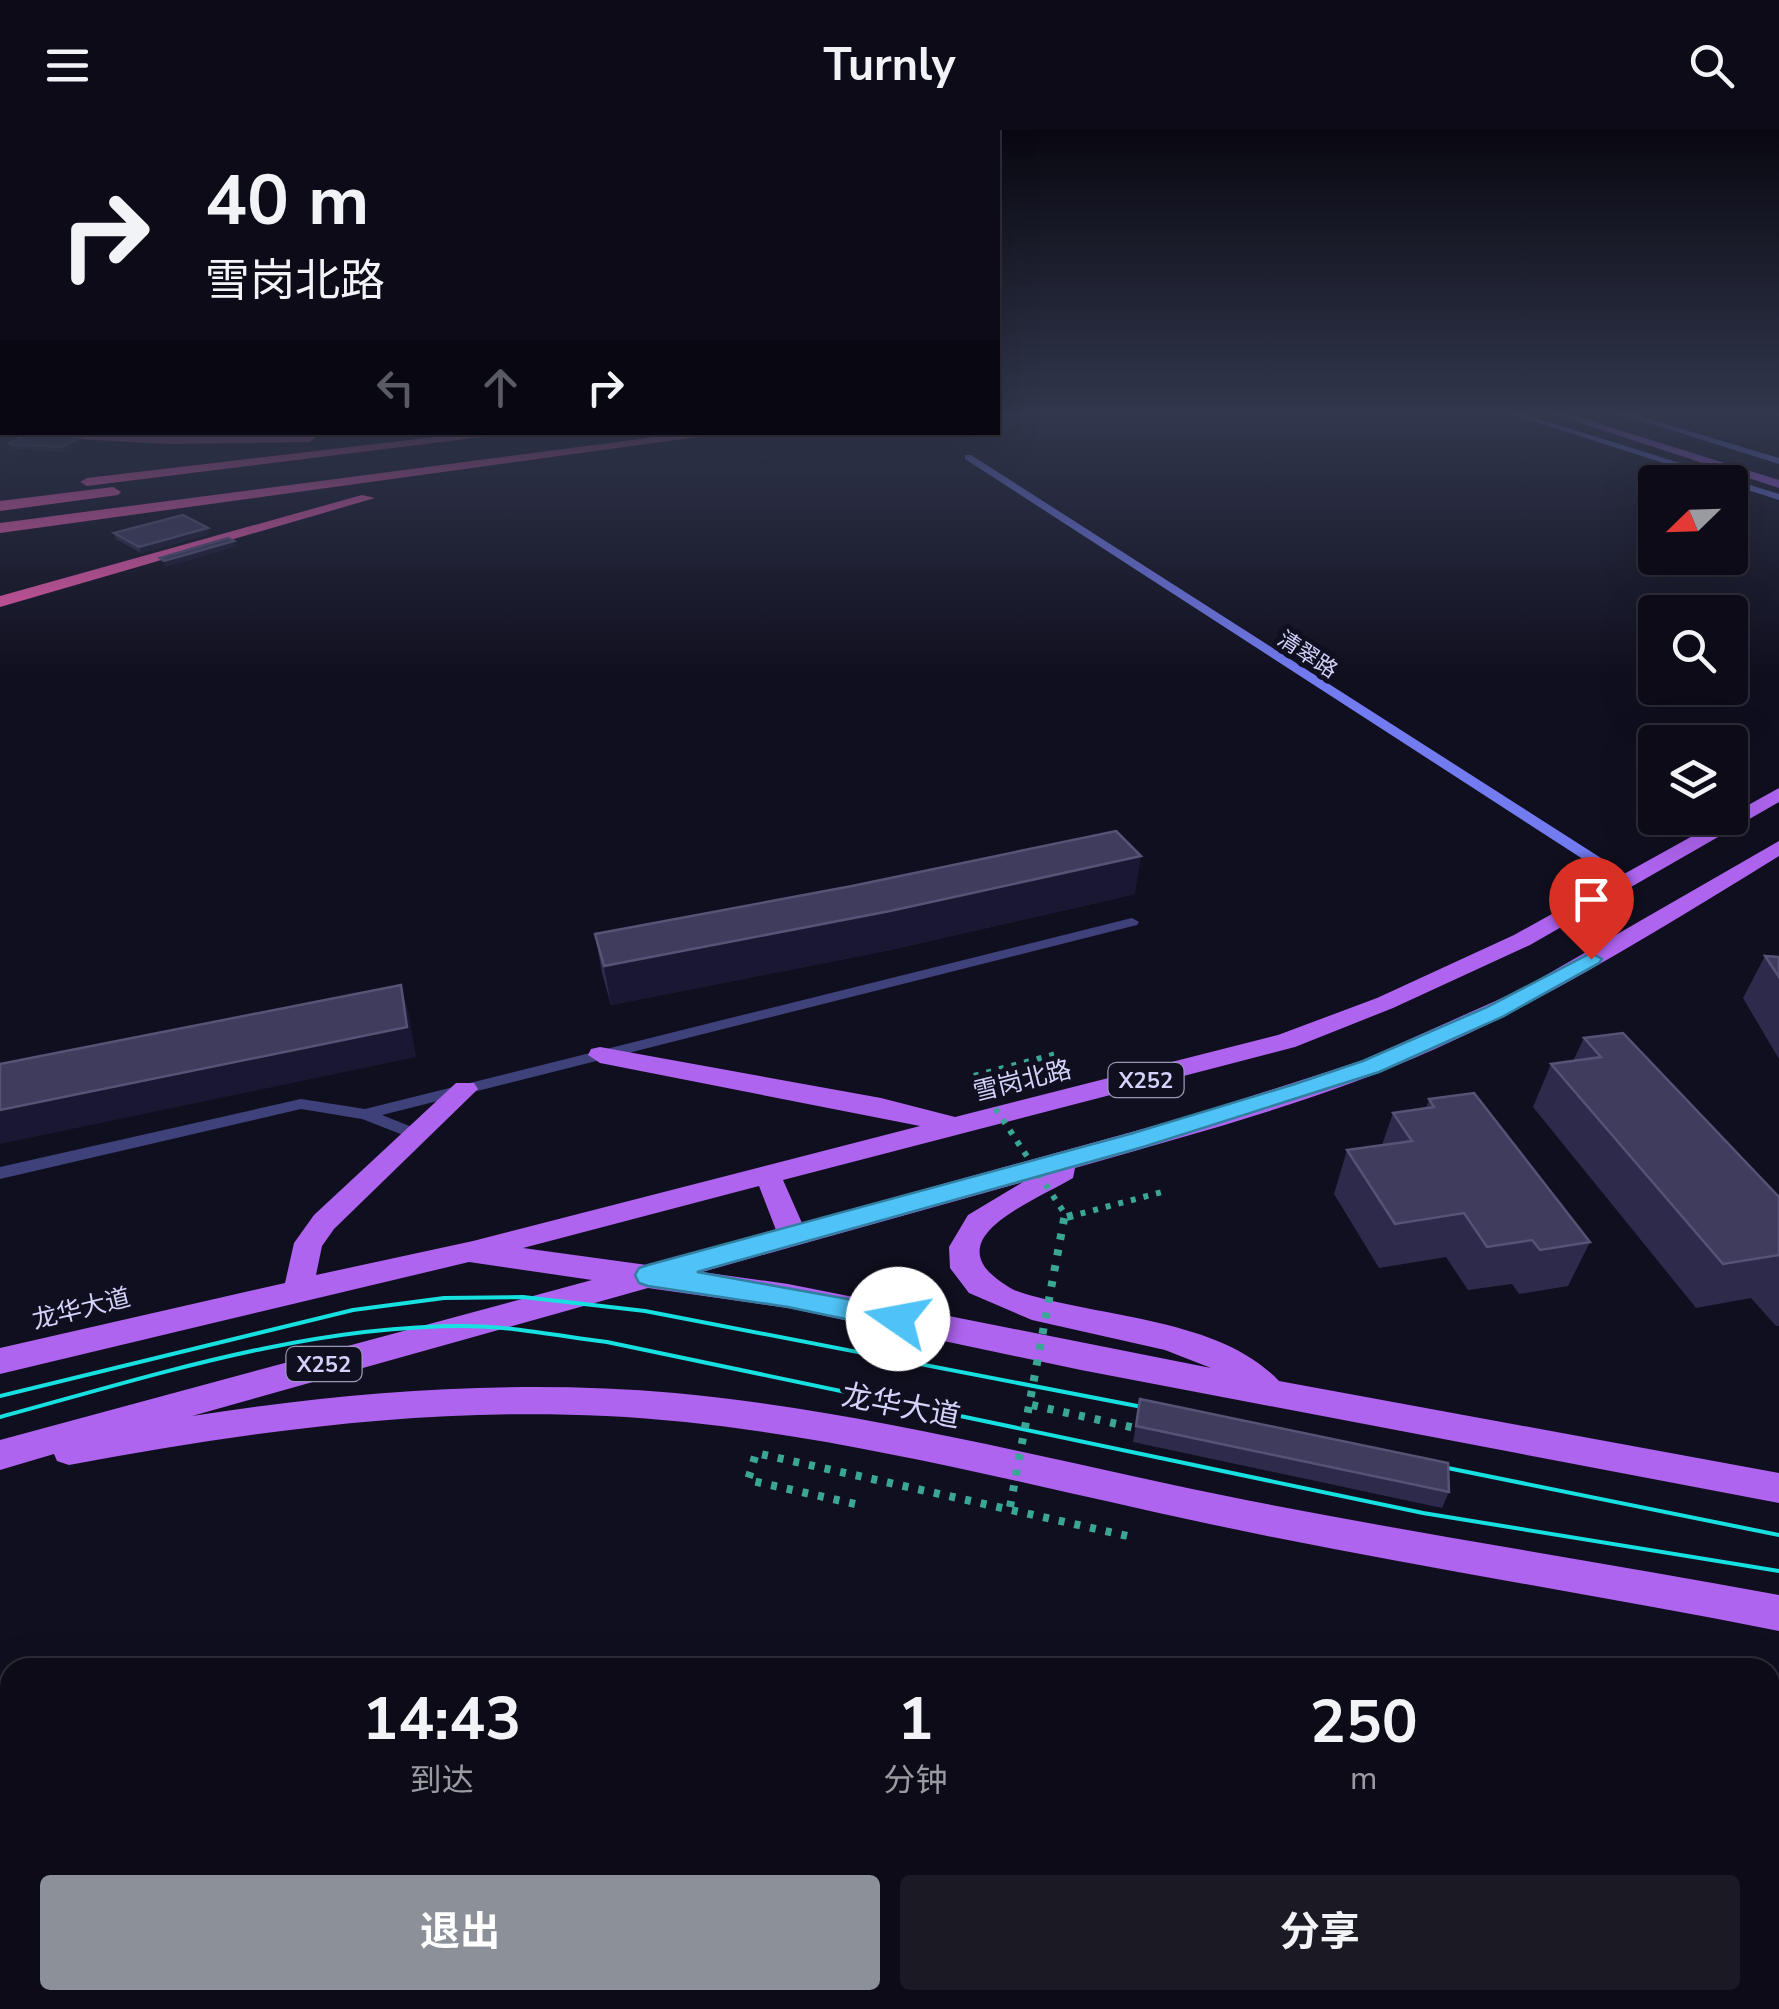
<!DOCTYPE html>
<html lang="zh">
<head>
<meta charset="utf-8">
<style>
  :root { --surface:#0c0b17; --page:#1a1924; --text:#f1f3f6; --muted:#9a9ba1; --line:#2c2b36; --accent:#8c9099 }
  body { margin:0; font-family:"Nunito Sans","Noto Sans SC",sans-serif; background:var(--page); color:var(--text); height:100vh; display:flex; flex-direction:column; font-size:38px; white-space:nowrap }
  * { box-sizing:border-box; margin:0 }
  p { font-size:32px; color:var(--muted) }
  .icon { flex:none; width:55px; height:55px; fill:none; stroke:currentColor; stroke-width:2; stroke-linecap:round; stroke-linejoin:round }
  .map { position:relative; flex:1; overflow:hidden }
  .drawer { position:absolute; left:0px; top:1528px; width:1780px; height:352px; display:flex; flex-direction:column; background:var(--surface); border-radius:30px 30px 0 0; box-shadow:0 10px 40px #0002,0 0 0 2px var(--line) }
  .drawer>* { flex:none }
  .top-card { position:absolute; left:0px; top:0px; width:1000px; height:305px; box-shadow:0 10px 40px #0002,0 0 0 2px var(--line); background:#0c0b17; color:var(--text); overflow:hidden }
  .needle { width:65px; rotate:247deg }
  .controls { position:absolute; left:1638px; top:335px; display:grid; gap:20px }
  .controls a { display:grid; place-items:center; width:110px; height:110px; border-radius:10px; background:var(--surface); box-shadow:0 10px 40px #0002,0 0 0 2px var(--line); font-size:50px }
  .pin { position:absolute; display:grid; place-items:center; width:85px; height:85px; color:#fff; margin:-102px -42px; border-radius:50% 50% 50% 0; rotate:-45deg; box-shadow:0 0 10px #0007 }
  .pin .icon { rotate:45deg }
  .me { position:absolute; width:110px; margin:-55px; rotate:282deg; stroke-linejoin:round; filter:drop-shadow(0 0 8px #0008) }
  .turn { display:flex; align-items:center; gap:35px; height:210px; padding:0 40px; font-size:45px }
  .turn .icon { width:130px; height:130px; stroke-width:2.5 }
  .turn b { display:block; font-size:70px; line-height:85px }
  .lanes { display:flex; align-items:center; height:95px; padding:0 40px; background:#0003; justify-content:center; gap:50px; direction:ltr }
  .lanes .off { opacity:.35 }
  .eta { display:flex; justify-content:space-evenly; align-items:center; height:170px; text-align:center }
  .eta b { font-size:60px; font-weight:700; line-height:70px }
  .cta { display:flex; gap:20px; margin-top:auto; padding:20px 40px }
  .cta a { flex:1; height:115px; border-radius:10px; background:var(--accent); color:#fff; font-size:40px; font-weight:700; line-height:115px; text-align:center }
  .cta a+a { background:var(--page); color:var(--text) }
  header { display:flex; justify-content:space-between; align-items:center; height:130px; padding:0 40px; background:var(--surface); font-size:45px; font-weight:700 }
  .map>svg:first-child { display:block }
</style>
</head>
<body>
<header><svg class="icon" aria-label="menu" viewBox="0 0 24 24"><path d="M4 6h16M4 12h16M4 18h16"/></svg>Turnly<svg class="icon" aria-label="search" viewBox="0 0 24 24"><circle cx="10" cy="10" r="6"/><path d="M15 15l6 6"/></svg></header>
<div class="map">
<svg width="1779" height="1879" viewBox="0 0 1779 1879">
  <rect width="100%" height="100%" fill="#100f1f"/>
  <path fill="#142b44" d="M10 1724V1870H1743L1776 1879H0V1725Z"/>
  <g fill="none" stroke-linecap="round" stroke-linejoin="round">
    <path stroke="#3aa696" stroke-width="6" stroke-dasharray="5 8" stroke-linecap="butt" d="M974 946 1056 924
      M1068 1087 1166 1061"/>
    <path stroke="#3aa696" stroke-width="8" stroke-dasharray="6 10" stroke-linecap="butt" d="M1067 1087 1078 1084
      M1032 1275 1135 1298
      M855 1374 748 1350 756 1323 1132 1407"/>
    <path stroke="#3aa696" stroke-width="10" stroke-dasharray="8 12" stroke-linecap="butt" d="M0 1666 10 1665
      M1770 1831 1779 1833"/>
    <path fill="#3f427a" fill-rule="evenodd" d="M1132 788 1139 792 1137 795 382 985 422 1001 424 1005 422 1009 416 1010 362 989 301 979 0 1049V1037L301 969 365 979Z"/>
    <path fill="#737bf1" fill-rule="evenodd" d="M1511 284H1523L1779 364V370Z
      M1620 284H1632L1779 328V334Z
      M965 325H971L1637 751 1635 755H1623L965 329Z"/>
    <path fill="#ae64ef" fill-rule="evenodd" d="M1553 284H1568L1779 350V358Z
      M1779 658V672L1530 815 1393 878 1295 917 783 1050 802 1093 1193 985 1361 931 1520 860 1779 711V726C1667 795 1555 865 1435 919 1320 971 1196 1003 1075 1038L1073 1048C1027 1075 927 1112 1014 1160 1094 1188 1218 1186 1279 1251L1779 1343V1373L1081 1240 788 1178 648 1158 192 1286C351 1261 515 1249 675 1263 868 1281 1057 1332 1246 1370 1423 1405 1602 1432 1779 1465V1501C1588 1463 1396 1434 1205 1393 1007 1351 809 1296 606 1286 426 1277 245 1302 69 1335L57 1331 54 1324 0 1340V1310L592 1150 469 1132 0 1244V1218L285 1153 294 1113 314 1085 456 953H474L478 959 334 1099 322 1116 316 1145 473 1111 920 996 600 933 588 925 591 919 600 917 881 968 955 987 1278 905 1377 868 1514 805ZM1023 1052 968 1085 949 1117 950 1138 969 1163 1032 1190 1165 1220 1211 1238 788 1154 702 1142ZM759 1056 776 1100 647 1135 523 1118Z"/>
    <path fill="#ee5aae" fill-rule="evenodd" d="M17 302 309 304 316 308 309 312 169 314 23 306Z
      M477 302H523L87 356 80 352 87 348Z
      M693 302H734L0 403V393Z
      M113 357 121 362 118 365 0 381V371Z
      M362 365 375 368 0 477V466Z"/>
    <path stroke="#17e0e1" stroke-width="4" d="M0 1266 353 1180 444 1168 523 1167 645 1181 1163 1281
      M0 1287C152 1246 304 1196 463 1196 511 1196 559 1206 607 1212L1423 1383 1779 1441
      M1418 1332 1779 1405"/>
    <path stroke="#3aa696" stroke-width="6" stroke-dasharray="5 8" stroke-linecap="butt" d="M974 946 1067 1087"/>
    <path stroke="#3aa696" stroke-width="8" stroke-dasharray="6 10" stroke-linecap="butt" d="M1010 1377 1065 1084"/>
  </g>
  <path fill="#2d2a4b" d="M79 308 81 313 64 322 10 319 8 314Z
    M114 403 210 404 141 423 116 409Z
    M1135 764 890 820 611 875 602 843 595 804Z
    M1765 826 1779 827V929L1743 868Z
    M1584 908 1779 1067V1196H1776L1751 1168 1696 1178 1533 977 1551 934 1573 931Z
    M1429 969 1590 1112 1568 1156 1519 1164 1512 1154 1468 1160 1446 1127 1379 1138 1334 1064 1347 1020 1382 1015 1393 983 1426 978Z
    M1140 1269 1449 1362 1442 1378 1133 1312Z"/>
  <path fill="#1a1732" d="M79 308 81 313 64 322 62 317Z
    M208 398 210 404 141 423 139 417Z
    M234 411 236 417 166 437 164 431Z
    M1141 726 1135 764 890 820 611 875 604 836Z
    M401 855 409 885 416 927 0 1014V980Z"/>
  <path fill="#3f3c5e" stroke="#565376" stroke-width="2.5" d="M27 305 79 308 62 317 8 314Z
    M183 385 208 398 139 417 114 403Z
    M228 408 234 411 164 431 160 428Z
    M1116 701 1141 726 890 781 604 836 595 804 852 756Z
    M1765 826 1779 827V847Z
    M401 855 407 897 0 980V934Z
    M1623 903 1779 1067V1125L1723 1134 1551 934 1601 927 1584 908Z
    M1474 963 1590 1112 1540 1120 1532 1110 1487 1117 1464 1083 1395 1094 1347 1020 1412 1011 1393 983 1434 977 1429 969Z
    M1140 1269 1448 1333 1449 1362 1136 1296Z"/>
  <linearGradient id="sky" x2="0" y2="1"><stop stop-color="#090811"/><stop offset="0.52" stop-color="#31374d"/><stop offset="1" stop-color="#31374d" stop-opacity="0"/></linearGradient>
  <rect width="1779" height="547" fill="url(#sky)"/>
  <path fill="#4fc3f7" stroke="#337fa1" stroke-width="2.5" d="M1591 823 1602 829 1599 833 1502 887 1379 942 1143 1017 697 1142 898 1178 908 1181 912 1189 908 1197 898 1200 788 1177 648 1156 639 1153 635 1145 639 1138 648 1135 1130 1004 1295 954 1363 931 1487 877Z"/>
  <g text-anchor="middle" stroke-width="10" stroke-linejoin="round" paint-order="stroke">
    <g font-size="22" fill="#d3d2fa" stroke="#100f1f">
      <text transform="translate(1308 524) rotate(33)" y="8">清翠路</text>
    </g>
    <g fill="#100f1f" stroke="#9898b8" stroke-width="2.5">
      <rect x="1108.5" y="933" width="75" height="34" rx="8"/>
      <rect x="286.5" y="1217" width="75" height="34" rx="8"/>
    </g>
    <g font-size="22" font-weight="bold" fill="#d3d2fa">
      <text x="1146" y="958">X252</text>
      <text x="324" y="1242">X252</text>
    </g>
    <g font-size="25" fill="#d3d2fa" stroke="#100f1f">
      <text transform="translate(1022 950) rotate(-14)" y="9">雪岗北路</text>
      <text transform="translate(81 1178) rotate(-14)" y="9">龙华大道</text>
    </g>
    <g font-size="30" fill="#d3d2fa" stroke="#100f1f">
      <text transform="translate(901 1276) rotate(11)" y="10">龙华大道</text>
    </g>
  </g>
</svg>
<div class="controls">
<a><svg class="needle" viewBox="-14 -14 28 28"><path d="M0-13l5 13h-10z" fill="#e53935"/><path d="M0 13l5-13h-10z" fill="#9a9ba1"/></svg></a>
<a><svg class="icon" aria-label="search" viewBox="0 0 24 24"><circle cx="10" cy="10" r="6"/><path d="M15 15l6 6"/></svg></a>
<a><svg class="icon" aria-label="layers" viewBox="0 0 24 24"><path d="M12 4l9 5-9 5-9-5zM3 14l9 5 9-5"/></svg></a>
</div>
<div class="pin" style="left:1591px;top:829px;background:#d93025"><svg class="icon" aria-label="arrive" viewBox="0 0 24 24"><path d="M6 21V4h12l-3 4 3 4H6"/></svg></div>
<svg class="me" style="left:898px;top:1189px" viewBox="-20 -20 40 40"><circle r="19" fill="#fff"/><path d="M0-13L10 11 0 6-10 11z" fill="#4fc3f7"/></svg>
<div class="top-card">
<div class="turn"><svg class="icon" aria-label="right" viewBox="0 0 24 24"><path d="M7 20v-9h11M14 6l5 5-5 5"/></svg><div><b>40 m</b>雪岗北路</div></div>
<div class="lanes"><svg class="icon off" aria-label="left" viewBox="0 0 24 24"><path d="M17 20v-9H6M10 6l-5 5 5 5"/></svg><svg class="icon off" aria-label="ahead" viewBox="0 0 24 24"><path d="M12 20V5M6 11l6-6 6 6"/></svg><svg class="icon" aria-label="right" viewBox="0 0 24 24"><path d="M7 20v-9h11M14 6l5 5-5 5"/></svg></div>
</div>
<section class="drawer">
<div class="eta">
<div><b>14:43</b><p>到达</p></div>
<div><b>1</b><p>分钟</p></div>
<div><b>250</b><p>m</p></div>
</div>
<div class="cta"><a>退出</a><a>分享</a></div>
</section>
</div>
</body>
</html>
